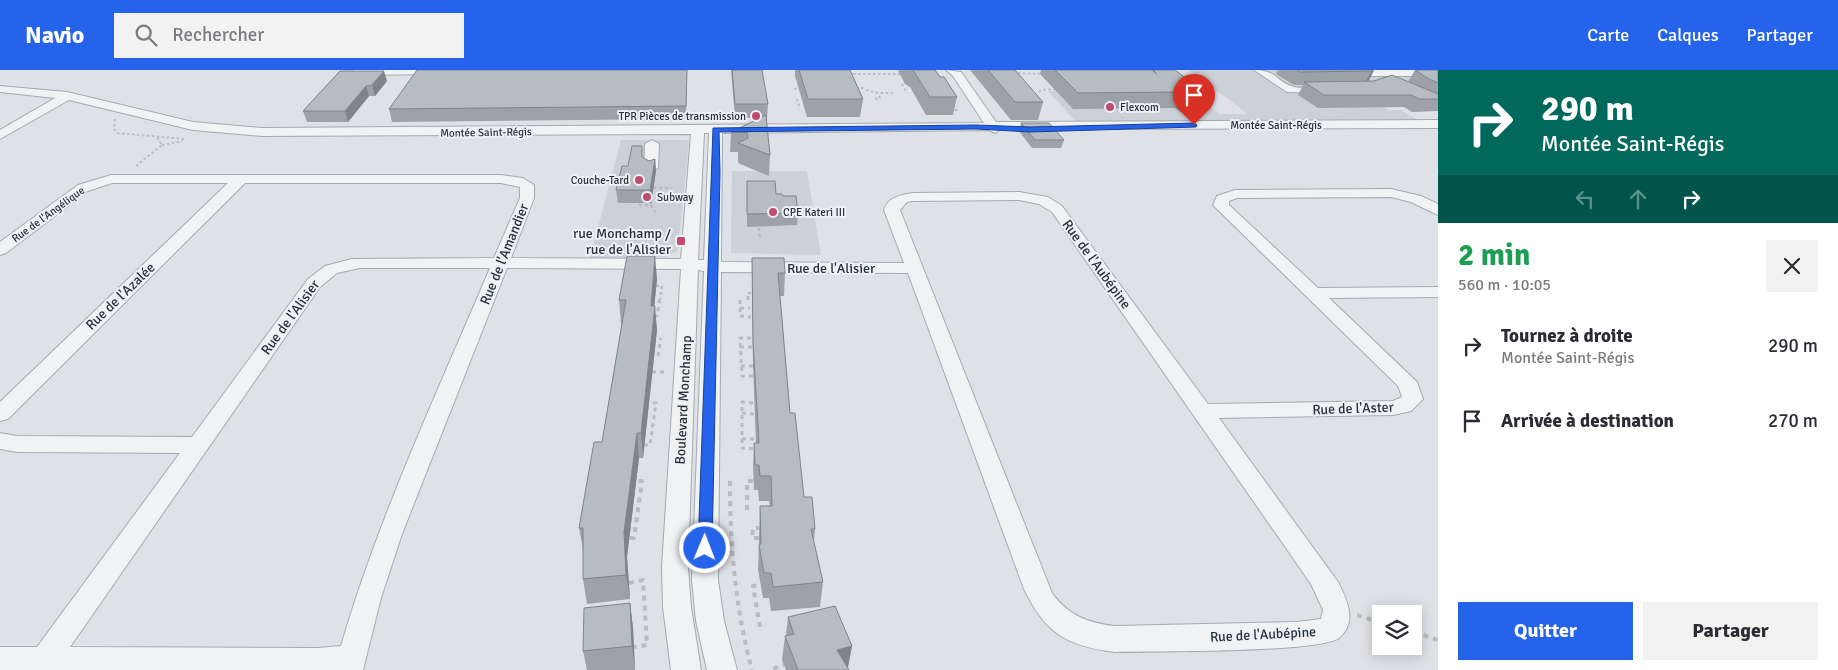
<!DOCTYPE html>
<html lang="fr">
<head>
<meta charset="utf-8">
<style>
  :root { --surface:#fff; --page:#f2f2f3; --text:#2b2b33; --muted:#7c7c81; --accent:#2563eb }
  body { margin:0; font-family:Signika,sans-serif; background:var(--page); color:var(--text); height:100vh; display:flex; flex-direction:column; font-size:19px; white-space:nowrap }
  * { box-sizing:border-box; margin:0 }
  p { font-size:16px; color:var(--muted) }
  .icon { flex:none; width:28px; height:28px; fill:none; stroke:currentColor; stroke-width:2; stroke-linecap:round; stroke-linejoin:round }
  .map { position:relative; flex:1; overflow:hidden }
  .details { display:flex; flex-direction:column; background:var(--surface); width:400px }
  .details>* { flex:none }
  .guide { background:#00695c; color:#fff; overflow:hidden }
  .fabs { position:absolute; left:1372px; top:535px; display:grid; gap:10px }
  .fabs a { display:grid; place-items:center; width:50px; height:50px; border-radius:0px; background:var(--surface); box-shadow:0 2px 12px #0003; font-size:25px }
  .pin { position:absolute; display:grid; place-items:center; width:42px; height:42px; color:#fff; margin:-51px -21px; border-radius:50% 50% 50% 0; rotate:-45deg; box-shadow:0 0 5px #0007 }
  .pin .icon { rotate:45deg }
  .me { position:absolute; width:55px; margin:-28px; rotate:1deg; stroke-linejoin:round; filter:drop-shadow(0 0 4px #0008) }
  .turn { display:flex; align-items:center; gap:18px; height:105px; padding:0 20px; font-size:22px }
  .turn .icon { width:65px; height:65px; stroke-width:2.5 }
  .turn b { display:block; font-size:35px; line-height:42px }
  .lanes { display:flex; align-items:center; height:48px; padding:0 20px; background:#0003; justify-content:center; gap:25px; direction:ltr }
  .lanes .off { opacity:.35 }
  .round { display:grid; place-items:center; flex:none; width:52px; height:52px; border-radius:0px; background:var(--page) }
  .headline { display:flex; align-items:center; justify-content:space-between; height:85px; padding:0 20px }
  h1 { font-size:30px; font-weight:700; line-height:38px; color:#1e9e55 }
  .action { display:flex; gap:10px; margin-top:auto; padding:10px 20px }
  .action a { flex:1; height:58px; border-radius:0px; background:var(--accent); color:#fff; font-size:20px; font-weight:700; line-height:58px; text-align:center }
  .action a+a { background:var(--page); color:var(--text) }
  ul { padding:0; list-style:none }
  li { display:flex; align-items:center; gap:15px; height:75px; padding:0 20px }
  li div { flex:1 }
  li b { display:block; font-size:19px }
  li em { font-style:normal }
  header { display:flex; align-items:center; gap:30px; box-sizing:border-box; height:70px; padding:0 25px; background:var(--accent); color:#fff }
  header strong { font-size:24px }
  nav { display:flex; gap:28px; margin-inline-start:auto; font-size:18px }
  .search { width:350px; height:45px; background:var(--page); display:flex; align-items:center; gap:12px; box-sizing:border-box; padding:0 18px; border-radius:0px; color:var(--muted); font-size:19px }
  main { display:flex; flex:1; min-height:0 }
  .map>svg:first-child { display:block }
</style>
</head>
<body>
<header>
<strong>Navio</strong>
<div class="search"><svg class="icon" aria-label="search" viewBox="0 0 24 24"><circle cx="10" cy="10" r="6"/><path d="M15 15l6 6"/></svg>Rechercher</div>
<nav><a>Carte</a><a>Calques</a><a>Partager</a></nav>
</header>
<main>
<div class="map">
<svg width="1438" height="600" viewBox="0 0 1438 600">
  <rect width="100%" height="100%" fill="#dee2e6"/>
  <path fill="#ccd1d7" d="M1189 0H1438L1431 35 1408 25 1381 34 1389 40H1401L1418 50 1077 53 1048 21 1188 19 1219 44H1248Z
    M621 70H687L689 72 678 179 677 182 666 185 667 187 590 188Z
    M732 101H807L821 185 731 183Z"/>
  <g fill="none" stroke-linecap="round" stroke-linejoin="round">
    <g stroke="#a4aaaf" stroke-width="2">
      <path id="minor" d="M353 0H448V1L443 4 357 5 353 4Z
        M946 0 961 2 996 52 1438 50V58L1008 59H1001L995 63 989 60 722 63 721 192 904 193 884 140C888 127 901 125 912 123L1019 122 1048 127 1062 136 1208 334 1393 331 1402 327 1398 316 1216 138 1213 135 1217 126 1235 120 1391 119 1421 126 1438 134V145L1411 132 1391 127 1237 128 1229 131V135L1318 218 1438 217V227L1329 228 1417 312 1423 329 1411 341 1393 345 1219 348 1338 512C1347 530 1358 552 1339 568 1319 583 1150 581 1115 582 1066 576 1045 563 1024 519L908 203 721 202 718 510 724 551 737 600H707L696 551 692 510 704 201 698 200 688 497 691 537 701 600H671L663 537 662 497 681 199 507 198 402 464 381 528 363 600H0V577H37L180 383 17 382 0 379V363L17 366 192 367 308 209 325 196 352 189 494 188 520 128V117L501 113H245L8 349 0 351V332L228 113H112L88 121 6 183 0 185V172L78 115 111 105H501L523 108 534 115V128L511 188 681 189 691 64 263 66 193 60 69 30 0 69V60L55 28 0 22V16L67 22 193 52 263 58 984 53 953 6ZM704 63H709L704 190H698ZM1019 130 1039 134 1052 142 1311 514 1323 540 1321 549 1297 552 1115 556C1088 553 1069 546 1052 523L900 140 907 132 912 131ZM360 198H490C437 323 379 446 341 576L318 578 70 577 320 217 337 203Z
        M1254 0C1277 0 1276 12 1294 17 1305 20 1324 11 1333 20L1327 23 1287 22Z
        M1354 0H1438V6H1373L1355 2Z
        M652 70 659 74 658 98 651 102 644 98 645 74Z"/>
    </g>
    <path stroke="#b8bcc0" stroke-width="2" stroke-dasharray="2.5 2.5" stroke-linecap="butt" d="M1013 3 1044 4
      M848 4H902
      M902 14 907 23
      M856 18H865
      M794 19H802
      M866 20 879 23H893
      M1039 22 1041 20 1056 19
      M797 29 799 36
      M875 29 880 28 877 23
      M950 40H958
      M115 49 114 59 117 63 185 69
      M162 75 183 71
      M136 96 162 75 157 67"/>
    <path stroke="#b8bcc0" stroke-width="2.5" stroke-dasharray="3 3" stroke-linecap="butt" d="M653 118H672
      M639 135H651L652 129
      M651 135 656 144
      M759 158 760 169
      M656 216H662L660 229
      M748 229V223H752"/>
    <path stroke="#b8bcc0" stroke-width="3" stroke-dasharray="4 4" stroke-linecap="butt" d="M748 228V230
      M740 230V246L751 247
      M740 238H750
      M654 246H657L660 228
      M751 268H740L742 306H753
      M740 277H752
      M658 286 661 268
      M741 296H753
      M652 302H666
      M753 333 742 332V378L756 379
      M742 343 754 344
      M742 369H756
      M644 375H650L656 333H648"/>
    <path stroke="#b8bcc0" stroke-width="4" stroke-dasharray="5 5" stroke-linecap="butt" d="M730 411C730 476 735 537 752 600
      M747 440V411H753
      M630 468H634L642 411H636
      M759 468H752L753 458H763
      M629 513 643 510 647 575 634 577
      M1357 545 1381 553
      M760 557 753 516 761 515
      M1414 562 1438 570
      M775 600V598L784 595"/>
    <use href="#minor" fill="#f0f2f4" fill-rule="evenodd"/>
  </g>
  <path fill="#9ca2a7" d="M687 0 686 49 392 52 389 39Z
    M731 0H762L768 34 767 48H766L770 85 769 106 738 93V82H730L731 62 760 48H735Z
    M795 0H850L863 29 860 47H807L795 6Z
    M898 0H935L940 7 957 27 953 45H926L910 17 905 14Z
    M970 0H1015L1043 32 1038 50H1011Z
    M1041 0H1175L1210 27 1204 43H1182L1175 38 1073 39 1040 4Z
    M1278 0H1374L1368 12H1408L1415 0H1438V41L1412 42 1404 37 1318 38 1298 25 1303 15H1294L1276 4Z
    M340 1 387 11 375 26H369L348 52H307L303 41Z
    M1021 53 1064 70 1061 78H1032L1019 61Z
    M642 87 649 91 655 89 656 101 651 133H618L616 120 628 96Z
    M747 111 776 124 783 126 798 143 797 155 747 157Z
    M752 188 785 203 784 226H780L790 343 804 427 815 459 814 472 823 512 820 537 771 541 769 528H763L758 500 760 436H770L769 431H759L758 420H754L753 398 754 373H756L753 296 752 211Z
    M657 209 654 236 657 260 643 388H639L627 487 630 529 587 534 583 509V479L579 458 602 372 622 254H621L619 230Z
    M630 533 633 558 635 600H587L583 581Z
    M788 547 852 576 848 598 849 600H786L782 590 785 566 786 565Z"/>
  <path fill="#7f8488" d="M1373 0H1374L1368 12 1365 14 1371 1Z
    M384 1 387 11 375 26 372 15Z
    M366 16 369 26 348 52 345 41Z
    M655 89 656 101 651 133 650 120Z
    M655 186 657 209 652 260 651 236Z
    M655 236 657 260 643 388 641 363Z
    M637 363 639 388 627 487 630 529 626 505 624 462Z
    M630 533 633 558 635 600 632 576Z
    M852 576 847 600 837 580Z"/>
  <path fill="#b5bcc2" stroke="#7f8488" d="M417 0H687L686 36 389 39Z
    M732 0H762L768 34H735Z
    M799 0H850L863 29H808Z
    M913 0H935L940 7H944L957 27H930Z
    M988 0H1015L1043 32H1015Z
    M1055 0H1152L1157 4 1153 0H1175L1210 27 1188 28 1181 22 1078 23Z
    M1297 0H1373L1371 1 1300 2Z
    M1415 0H1438V13L1429 9Z
    M340 1H384L372 15 366 16 345 41H303Z
    M1392 5 1438 24V29H1419L1411 25H1324L1304 12 1374 11Z
    M766 45 770 85 738 73 748 68 747 62H731Z
    M1021 53H1049L1064 70H1035Z
    M632 76H642V87L649 91 655 89 650 120H616L622 96H628Z
    M747 111H775L776 124H782L783 126H796L798 143 747 144Z
    M627 186H655L651 236H655L641 363H637L624 462 626 505 583 509V458H579L594 372H602L626 230H619Z
    M752 188H784L785 203H778L790 343H795L804 427H812L815 459H811L823 512 773 517 771 503H764L759 475 761 474 760 436H772L771 406H760L759 395H755L754 373H759L753 272Z
    M630 533 632 576 583 581 584 538Z
    M835 536 852 576 837 580 849 600H798L785 566 794 564 788 547Z"/>
  <path fill="#2563eb" stroke="#184099" d="M1194 53 1197 55 1196 57 1030 62 976 59 719 62 720 102 712 478 710 482 705 484 700 482 698 478 713 58 976 55 1030 57Z"/>
  <g fill="#c04d6f" stroke="#edf1f4" stroke-width="2">
    <circle cx="1110" cy="37" r="5"/>
    <circle cx="756" cy="46" r="5"/>
    <circle cx="639" cy="110" r="5"/>
    <circle cx="647" cy="127" r="5"/>
    <circle cx="773" cy="142" r="5"/>
    <rect x="676" y="166" width="10" height="10" rx="2.5"/>
  </g>
  <g text-anchor="middle" stroke-width="4" stroke-linejoin="round" paint-order="stroke">
    <g font-size="11" fill="#28323b" stroke="#edf1f4" text-anchor="start">
      <text x="1120" y="41">Flexcom</text>
      <text x="746" y="50" text-anchor="end">TPR Pièces de transmission</text>
      <text x="629" y="114" text-anchor="end">Couche-Tard</text>
      <text x="657" y="131">Subway</text>
      <text x="783" y="146">CPE Kateri III</text>
    </g>
    <g font-size="11" fill="#28323b" stroke="#edf1f4">
      <text x="1276" y="59">Montée Saint-Régis</text>
      <text transform="translate(486 62) rotate(-1)" y="4">Montée Saint-Régis</text>
      <text transform="translate(48 144) rotate(-36)" y="4">Rue de l'Angélique</text>
    </g>
    <g font-size="14" fill="#28323b" stroke="#edf1f4" text-anchor="end">
      <text x="671" y="168">rue Monchamp /<tspan x="671" dy="16">rue de l'Alisier</tspan></text>
    </g>
    <g font-size="14" fill="#28323b" stroke="#edf1f4">
      <text transform="translate(504 184) rotate(-68)" y="5">Rue de l'Amandier</text>
      <text transform="translate(1097 194) rotate(54)" y="5">Rue de l'Aubépine</text>
      <text x="831" y="203">Rue de l'Alisier</text>
      <text transform="translate(120 226) rotate(-44)" y="5">Rue de l'Azalée</text>
      <text transform="translate(290 247) rotate(-54)" y="5">Rue de l'Alisier</text>
      <text transform="translate(683 330) rotate(-87)" y="5">Boulevard Monchamp</text>
      <text transform="translate(1353 338) rotate(-2)" y="5">Rue de l'Aster</text>
      <text transform="translate(1263 564) rotate(-3)" y="5">Rue de l'Aubépine</text>
    </g>
  </g>
</svg>
<div class="fabs">
<a><svg class="icon" aria-label="layers" viewBox="0 0 24 24"><path d="M12 4l9 5-9 5-9-5zM3 14l9 5 9-5"/></svg></a>
</div>
<div class="pin" style="left:1194px;top:55px;background:#d93025"><svg class="icon" aria-label="arrive" viewBox="0 0 24 24"><path d="M6 21V4h12l-3 4 3 4H6"/></svg></div>
<svg class="me" style="left:705px;top:478px" viewBox="-20 -20 40 40"><circle r="17" fill="#2563eb" stroke="#fff" stroke-width="3"/><path d="M0-11L8 9 0 5-8 9z" fill="#fff"/></svg>
</div>
<section class="details">
<div class="guide">
<div class="turn"><svg class="icon" aria-label="right" viewBox="0 0 24 24"><path d="M7 20v-9h11M14 6l5 5-5 5"/></svg><div><b>290 m</b>Montée Saint-Régis</div></div>
<div class="lanes"><svg class="icon off" aria-label="left" viewBox="0 0 24 24"><path d="M17 20v-9H6M10 6l-5 5 5 5"/></svg><svg class="icon off" aria-label="ahead" viewBox="0 0 24 24"><path d="M12 20V5M6 11l6-6 6 6"/></svg><svg class="icon" aria-label="right" viewBox="0 0 24 24"><path d="M7 20v-9h11M14 6l5 5-5 5"/></svg></div>
</div>
<div class="headline"><div><h1>2 min</h1><p>560 m · 10:05</p></div><a class="round"><svg class="icon" aria-label="close" viewBox="0 0 24 24"><path d="M6 6l12 12M18 6L6 18"/></svg></a></div>
<ul>
<li><svg class="icon" aria-label="right" viewBox="0 0 24 24"><path d="M7 20v-9h11M14 6l5 5-5 5"/></svg><div><b>Tournez à droite</b><p>Montée Saint-Régis</p></div><em>290 m</em></li>
<li><svg class="icon" aria-label="arrive" viewBox="0 0 24 24"><path d="M6 21V4h12l-3 4 3 4H6"/></svg><div><b>Arrivée à destination</b></div><em>270 m</em></li>
</ul>
<div class="action"><a>Quitter</a><a>Partager</a></div>
</section>
</main>
</body>
</html>
